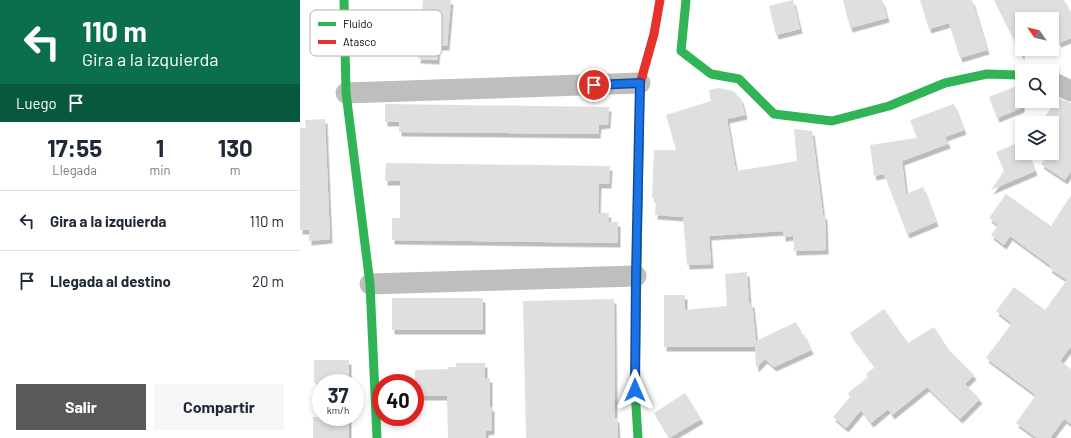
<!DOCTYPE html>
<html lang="es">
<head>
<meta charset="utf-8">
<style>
  :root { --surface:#fff; --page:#f6f6f7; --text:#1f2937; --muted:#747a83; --line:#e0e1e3; --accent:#595959 }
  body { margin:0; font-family:Barlow,sans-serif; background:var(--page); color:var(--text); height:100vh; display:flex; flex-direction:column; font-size:15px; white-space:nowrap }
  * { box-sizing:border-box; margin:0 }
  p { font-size:13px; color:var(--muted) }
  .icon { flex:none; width:22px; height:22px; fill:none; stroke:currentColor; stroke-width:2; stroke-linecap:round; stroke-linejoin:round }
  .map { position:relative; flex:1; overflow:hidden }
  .side { display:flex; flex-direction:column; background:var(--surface); width:300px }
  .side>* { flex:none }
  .banner { background:#0b6e4f; color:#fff; overflow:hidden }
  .needle { width:26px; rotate:304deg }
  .fabs { position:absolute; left:715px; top:12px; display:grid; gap:8px }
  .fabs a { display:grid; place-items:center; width:44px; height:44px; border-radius:0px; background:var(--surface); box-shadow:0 2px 6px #0003; font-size:20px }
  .speed { position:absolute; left:12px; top:374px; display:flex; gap:8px; font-size:20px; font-weight:700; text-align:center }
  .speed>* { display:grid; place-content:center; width:52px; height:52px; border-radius:50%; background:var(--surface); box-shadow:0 2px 6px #0003; line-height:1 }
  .speed small { font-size:10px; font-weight:400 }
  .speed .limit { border:6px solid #d22; background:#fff; color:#111 }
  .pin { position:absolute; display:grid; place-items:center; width:34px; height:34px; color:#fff; margin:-17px; border:2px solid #fff; border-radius:50%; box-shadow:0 1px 4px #0007 }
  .me { position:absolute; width:44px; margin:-22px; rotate:0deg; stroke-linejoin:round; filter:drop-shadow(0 0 3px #0008) }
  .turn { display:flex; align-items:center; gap:14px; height:84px; padding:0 16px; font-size:18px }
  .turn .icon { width:52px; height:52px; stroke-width:2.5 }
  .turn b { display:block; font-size:28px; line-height:34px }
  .then { display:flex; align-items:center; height:38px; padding:0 16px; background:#0003; gap:8px; font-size:15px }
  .eta { display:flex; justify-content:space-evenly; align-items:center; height:68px; text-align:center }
  .eta b { font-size:24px; font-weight:700; line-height:28px }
  .primary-button { display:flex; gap:8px; margin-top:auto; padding:8px 16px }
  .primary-button a { flex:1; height:46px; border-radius:0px; background:var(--accent); color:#fff; font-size:16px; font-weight:700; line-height:46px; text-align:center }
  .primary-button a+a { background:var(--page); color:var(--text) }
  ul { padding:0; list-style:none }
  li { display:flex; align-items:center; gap:12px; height:60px; padding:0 16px; border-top:1px solid var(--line) }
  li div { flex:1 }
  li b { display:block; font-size:15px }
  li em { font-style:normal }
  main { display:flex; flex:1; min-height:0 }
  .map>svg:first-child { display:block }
</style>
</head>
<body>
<main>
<section class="side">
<div class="banner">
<div class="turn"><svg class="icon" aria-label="left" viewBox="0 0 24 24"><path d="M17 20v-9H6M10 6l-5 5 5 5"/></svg><div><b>110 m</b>Gira a la izquierda</div></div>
<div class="then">Luego<svg class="icon" aria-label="arrive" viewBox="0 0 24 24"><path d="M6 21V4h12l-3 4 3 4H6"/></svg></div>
</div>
<div class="eta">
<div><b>17:55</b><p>Llegada</p></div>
<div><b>1</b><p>min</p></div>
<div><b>130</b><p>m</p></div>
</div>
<ul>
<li><svg class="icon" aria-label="left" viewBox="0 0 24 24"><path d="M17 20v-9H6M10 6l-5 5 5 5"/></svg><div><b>Gira a la izquierda</b></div><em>110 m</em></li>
<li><svg class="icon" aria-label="arrive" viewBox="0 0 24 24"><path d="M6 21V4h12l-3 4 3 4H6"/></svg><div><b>Llegada al destino</b></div><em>20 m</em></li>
</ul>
<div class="primary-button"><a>Salir</a><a>Compartir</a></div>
</section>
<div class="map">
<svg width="771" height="438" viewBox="0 0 771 438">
  <defs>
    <filter id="shadow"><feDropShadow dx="2.5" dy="4.5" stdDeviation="0" flood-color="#0004"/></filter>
  </defs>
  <rect width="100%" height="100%" fill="#fff"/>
  <path fill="#dfdfdf" filter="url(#shadow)" d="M123 0H151L147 46H138L137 60 118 59Z
    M493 0 500 29 476 35 469 6Z
    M543 0H582L587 18 550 28Z
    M620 0H672L687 50 660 58 649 23 629 29Z
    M694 0H764L771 14V38L759 43 752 28V19H722V56Z
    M714 87H718L722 98V108L697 118 689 97Z
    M419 88 433 91 441 99 445 115 427 119 436 171 497 161 494 129 512 131 523 215H525L526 250 494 251 493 236 483 237V231L409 236 411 264 387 265 383 217 355 215 356 199 352 198 354 150H376L366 115 411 101 409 90Z
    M758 98 771 103V171L765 180 741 164 749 153H752V148L760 136 752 130V123L741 122Z
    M85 104 309 107 308 124 299 125 298 134 99 132V122H85Z
    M654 104 664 130 645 137 648 144 602 161 606 194 623 187 636 222 607 234 584 174 574 176 570 145 617 138 610 120Z
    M25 119 30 239 9 241V230H0V128H6L5 120Z
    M722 141V153H728L735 171 691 190 704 171 696 152Z
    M86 163 310 166 309 184H299L298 213H309L308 222H318V243L92 240V218H100V181H85Z
    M706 194 751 226 771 195V346L760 361 771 369V424L764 419 750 438H737L716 423 736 395 686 358 712 323 696 311 714 287 745 310 767 280 749 268 751 266 710 236 704 245 691 235 698 225 689 218Z
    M447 272 449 303H452L456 341 496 322 502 335 504 334 511 350 474 367 465 359 456 368 455 347H364V295H385V310L427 306 425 274Z
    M92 298H183V330H92Z
    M314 299 315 418H317L318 438H226L223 301Z
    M584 309 608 343 634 327 648 349 674 375 665 384 680 399 660 419 627 387 592 415 588 409 571 423 561 410 546 428 533 417 550 397 548 393 568 377 566 374 575 367 550 333Z
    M14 360H49V383H14Z
    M156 363H185V378H190V407H192V430L186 431V438H148L147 396H115V370L148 369V367H156Z
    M385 393 401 419 369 438 354 413Z
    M13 417H49V438H13Z"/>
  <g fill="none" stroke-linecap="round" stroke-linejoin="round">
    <path stroke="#bebebe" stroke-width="21" d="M752 82 771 91
      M46 93 340 83
      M70 284 336 276"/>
    <path stroke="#30b455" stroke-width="9" d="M44 0 46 93 70 284 77 438
      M386 0 381 51 411 74 439 79 474 114 532 121 589 106 645 83 687 74 722 75
      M338 438 335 390 340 84"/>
    <path stroke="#e5322d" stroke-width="9" d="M340 84 354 34 360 0"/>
  </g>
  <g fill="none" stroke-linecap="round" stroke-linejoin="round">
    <g stroke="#114b97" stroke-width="10">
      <path id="route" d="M294 85 340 83 336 276 335 390"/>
    </g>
    <use href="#route" stroke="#1a73e8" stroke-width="7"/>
  </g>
  <rect x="10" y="10" width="132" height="46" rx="6" fill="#fff" stroke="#b2b2b2" stroke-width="1"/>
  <rect x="18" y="22" width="18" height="4" fill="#30b455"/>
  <rect x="18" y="40" width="18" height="4" fill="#e5322d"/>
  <g font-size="11" fill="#000">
    <text x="43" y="28">Fluido</text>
    <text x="43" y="46">Atasco</text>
  </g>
</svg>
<div class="fabs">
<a><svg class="needle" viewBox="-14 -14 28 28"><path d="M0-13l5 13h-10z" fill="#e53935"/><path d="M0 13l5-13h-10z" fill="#747a83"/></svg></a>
<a><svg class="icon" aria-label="search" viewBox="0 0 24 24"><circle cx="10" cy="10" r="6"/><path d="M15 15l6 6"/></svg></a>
<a><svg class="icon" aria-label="layers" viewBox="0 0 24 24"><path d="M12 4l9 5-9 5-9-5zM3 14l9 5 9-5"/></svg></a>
</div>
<div class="speed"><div>37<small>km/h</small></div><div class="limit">40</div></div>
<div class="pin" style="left:294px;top:85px;background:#d93025"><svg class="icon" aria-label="arrive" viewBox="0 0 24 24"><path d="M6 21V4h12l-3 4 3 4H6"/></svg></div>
<svg class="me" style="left:335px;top:390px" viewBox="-20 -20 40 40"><path d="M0-17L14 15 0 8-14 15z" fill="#1a73e8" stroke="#fff" stroke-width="4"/></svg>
</div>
</main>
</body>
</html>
